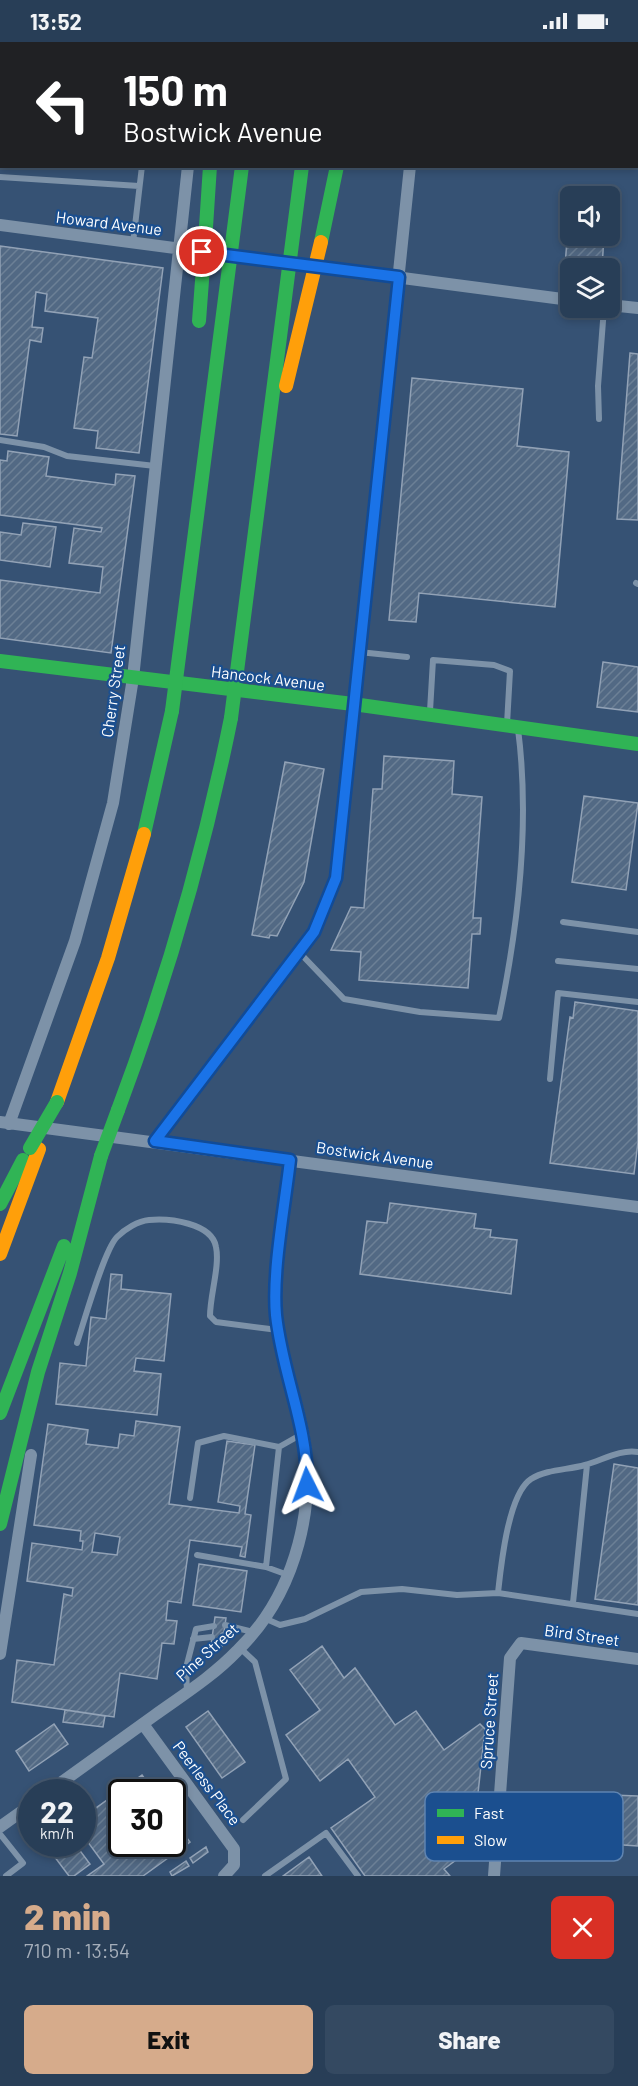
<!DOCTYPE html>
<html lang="en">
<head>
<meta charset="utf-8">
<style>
  :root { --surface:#283e57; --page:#344961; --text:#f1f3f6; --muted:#a5aeba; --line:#44576d; --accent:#d6ab8b }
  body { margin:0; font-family:Barlow,sans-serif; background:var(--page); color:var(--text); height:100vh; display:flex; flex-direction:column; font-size:22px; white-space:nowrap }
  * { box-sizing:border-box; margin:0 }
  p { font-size:20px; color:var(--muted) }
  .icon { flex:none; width:33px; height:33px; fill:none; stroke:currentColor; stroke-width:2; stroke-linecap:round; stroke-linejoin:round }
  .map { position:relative; height:1834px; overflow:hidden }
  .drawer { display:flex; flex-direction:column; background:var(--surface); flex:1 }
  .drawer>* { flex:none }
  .banner { position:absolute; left:0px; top:0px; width:639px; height:126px; box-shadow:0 3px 9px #0003,0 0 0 2px var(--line); background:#202124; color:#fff; overflow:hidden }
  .tools { position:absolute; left:560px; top:144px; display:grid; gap:12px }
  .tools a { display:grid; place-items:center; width:60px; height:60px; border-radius:9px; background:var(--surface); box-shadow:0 3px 9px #0003,0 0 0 2px var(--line); font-size:30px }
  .speed { position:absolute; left:18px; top:1737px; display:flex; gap:12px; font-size:30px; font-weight:700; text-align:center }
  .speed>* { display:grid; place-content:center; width:78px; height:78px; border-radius:50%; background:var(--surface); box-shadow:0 3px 9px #0003,0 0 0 2px var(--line); line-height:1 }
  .speed small { font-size:15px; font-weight:400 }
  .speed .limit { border:3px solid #111; border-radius:9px; background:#fff; color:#111 }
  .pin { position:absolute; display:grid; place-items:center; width:51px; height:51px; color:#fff; margin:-26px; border:3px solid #fff; border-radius:50%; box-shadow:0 2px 6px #0007 }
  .me { position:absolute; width:66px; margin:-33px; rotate:357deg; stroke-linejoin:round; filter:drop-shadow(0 0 4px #0008) }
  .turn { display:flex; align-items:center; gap:21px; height:126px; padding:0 24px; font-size:27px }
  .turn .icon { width:78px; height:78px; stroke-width:2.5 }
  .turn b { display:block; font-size:42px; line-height:51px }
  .round { display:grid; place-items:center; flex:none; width:63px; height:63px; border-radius:9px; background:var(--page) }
  .overview { display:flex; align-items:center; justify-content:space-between; height:102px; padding:0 24px }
  h1 { font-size:36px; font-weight:800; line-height:45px; color:var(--accent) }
  .cta { display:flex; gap:12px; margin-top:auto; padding:12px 24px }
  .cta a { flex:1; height:69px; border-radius:9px; background:var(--accent); color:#111; font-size:24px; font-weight:800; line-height:69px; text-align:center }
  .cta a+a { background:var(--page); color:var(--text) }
  .status { display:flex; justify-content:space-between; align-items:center; height:42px; padding:0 30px; background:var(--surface); direction:ltr }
  .status svg { height:16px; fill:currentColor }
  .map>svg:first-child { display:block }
</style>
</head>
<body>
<div class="status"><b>13:52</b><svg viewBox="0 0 49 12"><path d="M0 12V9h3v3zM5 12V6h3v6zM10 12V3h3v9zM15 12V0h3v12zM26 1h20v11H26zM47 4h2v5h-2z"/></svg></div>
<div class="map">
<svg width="638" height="1834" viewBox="0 0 638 1834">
  <defs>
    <pattern id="building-hatch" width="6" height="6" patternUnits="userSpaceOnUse" patternTransform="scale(1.5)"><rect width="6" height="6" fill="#526984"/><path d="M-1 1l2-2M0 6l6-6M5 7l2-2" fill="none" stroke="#6c8096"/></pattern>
  </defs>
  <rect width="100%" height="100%" fill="#365274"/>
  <path fill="url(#building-hatch)" stroke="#92a2b6" stroke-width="1.5" fill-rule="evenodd" d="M34 0H182L181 2Z
    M570 160V194H604L602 226 565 224Z
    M0 204 163 226 139 411 96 406 98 389 74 386 84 315 92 316 98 276 45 269 47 252 36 250 32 285 43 286 41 300 30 298 17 394 0 392Z
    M630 311 638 312V478L617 477Z
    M412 336 523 347 517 404 569 410 555 565 419 551 416 580 389 578Z
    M8 409 49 415 46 434 115 443 116 432 135 434 111 611 0 596V538L100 551 103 525 69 521 74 486 101 490 102 486 0 473V418L7 419Z
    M23 481 56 485 50 525 0 518V490L21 493Z
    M603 620 638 625V670L597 665Z
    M384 714 454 719 452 752 482 755 473 876H481L480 892H472L468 946 359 938 361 910 331 908 351 865 364 866 373 747H382Z
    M285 720 324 727 304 840 277 894 270 893 269 896 252 893Z
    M584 754 638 761 626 848 572 840Z
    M575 960 638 969V1100L634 1132 550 1121 570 975 573 976Z
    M390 1161 476 1172 474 1186 491 1188 490 1195 517 1198 511 1252 360 1232 367 1179 387 1181Z
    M111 1232 122 1233 121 1247 171 1252 164 1319 136 1316 134 1329 161 1332 157 1373 56 1362 60 1321 86 1324 91 1275 106 1277Z
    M136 1379 180 1385 169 1462 239 1471 240 1464 218 1460 227 1399 255 1403 245 1472 251 1473 245 1515 240 1514 242 1505 190 1498 181 1561 168 1559 166 1578 177 1579 174 1602 162 1601 157 1637 120 1631 114 1675 12 1660 17 1618 54 1623 64 1552 72 1554 73 1546 27 1539 32 1501 82 1508 83 1499H80L81 1489 34 1483 48 1382 88 1388 86 1402 118 1406 120 1392 134 1394ZM95 1491 120 1495 117 1513 92 1510Z
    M614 1422 638 1426V1563L595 1557Z
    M199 1522 247 1529 241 1570 193 1563Z
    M215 1575 226 1576 222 1604 211 1603Z
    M322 1604 344 1636 355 1626 395 1683 416 1669 444 1708 480 1682 485 1687 472 1806 444 1827 450 1834H365L331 1786 375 1755 348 1717 320 1739 286 1693 320 1668 290 1628Z
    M65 1668 105 1674 103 1685 63 1680Z
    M208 1669 245 1720 222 1736 186 1685Z
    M54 1682 68 1702 29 1729 16 1709Z
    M142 1733 154 1750H122V1802H172V1776L190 1800 143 1834H87L104 1822 82 1792V1776Z
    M611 1753 638 1754V1804L609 1802Z
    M45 1802H75L90 1822 74 1834H69Z
    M206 1805 208 1810 193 1821 190 1816Z
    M309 1815 322 1834H283Z
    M186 1819 189 1824 172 1834 170 1830Z"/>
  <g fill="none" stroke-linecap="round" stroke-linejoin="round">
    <path stroke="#7d92a8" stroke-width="6" d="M0 43H2
      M0 135 139 144
      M133 201 142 124
      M599 377 598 344 604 266
      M0 398 44 405 67 414 155 424
      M636 541 638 542
      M359 610 407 615
      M430 669 433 618 494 623 510 629 507 682
      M563 880 638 890
      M299 910 344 957 420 970 499 976C518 885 530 779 518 687
      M558 919 638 927
      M550 1037 558 951 638 960
      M77 1301C84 1280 104 1208 117 1195 125 1187 138 1179 149 1178 169 1176 212 1181 216 1205 220 1224 210 1253 210 1274L216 1280 278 1288
      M190 1456 198 1401 224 1394 279 1405
      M197 1513 266 1525
      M288 1533 266 1525 279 1405 302 1392
      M498 1551C501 1524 508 1452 531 1437 547 1427 568 1428 585 1423 603 1418 620 1407 638 1410
      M573 1561 587 1423
      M264 1576 280 1583 305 1577 361 1550 402 1547 457 1553 498 1551 638 1572
      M225 1583 253 1590
      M223 1593 231 1591 234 1586
      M193 1597 212 1595
      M240 1606 255 1620 286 1737 243 1778
      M187 1650 186 1626 196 1587 214 1584
      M0 1792 23 1821 6 1834
      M265 1834 326 1791 358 1834"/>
    <path stroke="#7d92a8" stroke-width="12" d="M201 2V0
      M423 2V0
      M0 183 570 258
      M609 263 638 266
      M0 1080 638 1165
      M9 1082 75 899 113 761 133 636 188 124
      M155 1099 314 890 336 835 410 124
      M0 1612 31 1413
      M143 1682 234 1807V1823L224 1834
      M48 1750C83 1725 119 1699 155 1673 183 1653 213 1634 237 1609 297 1551 320 1458 300 1378 292 1342 279 1309 276 1272 272 1224 285 1166 290 1118
      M0 1785 32 1762
      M494 1834 510 1616 521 1601 638 1617"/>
    <path stroke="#30b455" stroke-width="14" d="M258 0V2
      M318 0V2
      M206 185 210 124
      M321 200 337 124
      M0 619 353 662 638 702
      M144 792 172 669
      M118 1068C166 940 204 810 231 676
      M0 1162 23 1118
      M0 1371 64 1204
      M0 1482 38 1330 70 1231 101 1114"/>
    <path stroke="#ff9f0a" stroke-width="14" d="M222 2 223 0
      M364 2 365 0
      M57 1060 108 916 144 792
      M0 1212 39 1107"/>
    <path stroke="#30b455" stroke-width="14" d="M199 279 206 185
      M172 669 242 124
      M231 676 302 124
      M30 1106 57 1060
      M101 1114 118 1068"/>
    <path stroke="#ff9f0a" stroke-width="14" d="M286 344 321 200"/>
  </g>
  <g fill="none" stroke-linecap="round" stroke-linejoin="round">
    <g stroke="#114b97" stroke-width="15">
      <path id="route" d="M202 210 399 235 336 836 314 890 155 1099 290 1118C285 1163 272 1229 276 1273 282 1331 308 1384 307 1443"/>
    </g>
    <use href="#route" stroke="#1a73e8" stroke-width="10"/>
  </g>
  <g text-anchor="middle" stroke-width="4.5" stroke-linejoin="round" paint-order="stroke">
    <g font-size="16" fill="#fff" stroke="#1b4f8f">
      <text transform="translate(109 181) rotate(7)" y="6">Howard Avenue</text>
      <text transform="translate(268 636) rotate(7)" y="6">Hancock Avenue</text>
      <text transform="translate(113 649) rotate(-82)" y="6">Cherry Street</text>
      <text transform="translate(375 1113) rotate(8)" y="6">Bostwick Avenue</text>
      <text transform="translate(582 1593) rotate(8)" y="6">Bird Street</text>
      <text transform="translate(207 1610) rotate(-42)" y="6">Pine Street</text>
      <text transform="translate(489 1679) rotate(-86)" y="6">Spruce Street</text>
      <text transform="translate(207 1741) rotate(53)" y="6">Peerless Place</text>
    </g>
  </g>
  <rect x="425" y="1750" width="198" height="69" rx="9" fill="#1b4f8f" stroke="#5f84b1" stroke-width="1.5"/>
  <rect x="437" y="1767" width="27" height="8" fill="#30b455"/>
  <rect x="437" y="1794" width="27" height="8" fill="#ff9f0a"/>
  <g font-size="16" fill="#fff">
    <text x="474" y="1777">Fast</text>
    <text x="474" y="1804">Slow</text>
  </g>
</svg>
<div class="tools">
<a><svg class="icon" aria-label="sound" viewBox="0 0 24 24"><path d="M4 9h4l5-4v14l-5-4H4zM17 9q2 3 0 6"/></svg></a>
<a><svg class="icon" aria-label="layers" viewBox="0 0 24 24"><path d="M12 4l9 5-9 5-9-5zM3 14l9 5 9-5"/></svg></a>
</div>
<div class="speed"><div>22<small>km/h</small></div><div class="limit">30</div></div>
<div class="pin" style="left:202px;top:210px;background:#d93025"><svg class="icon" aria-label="arrive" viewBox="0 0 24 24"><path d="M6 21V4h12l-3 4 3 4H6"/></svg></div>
<svg class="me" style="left:307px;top:1443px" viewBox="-20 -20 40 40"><path d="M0-17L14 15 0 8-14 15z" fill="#1a73e8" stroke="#fff" stroke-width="4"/></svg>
<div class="banner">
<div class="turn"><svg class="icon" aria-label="left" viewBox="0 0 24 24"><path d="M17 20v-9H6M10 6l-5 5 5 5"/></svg><div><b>150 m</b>Bostwick Avenue</div></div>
</div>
</div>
<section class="drawer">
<div class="overview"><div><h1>2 min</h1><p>710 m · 13:54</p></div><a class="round" style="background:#d93025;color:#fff"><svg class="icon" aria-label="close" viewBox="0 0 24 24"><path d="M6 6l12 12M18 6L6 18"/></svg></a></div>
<div class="cta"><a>Exit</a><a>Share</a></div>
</section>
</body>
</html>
